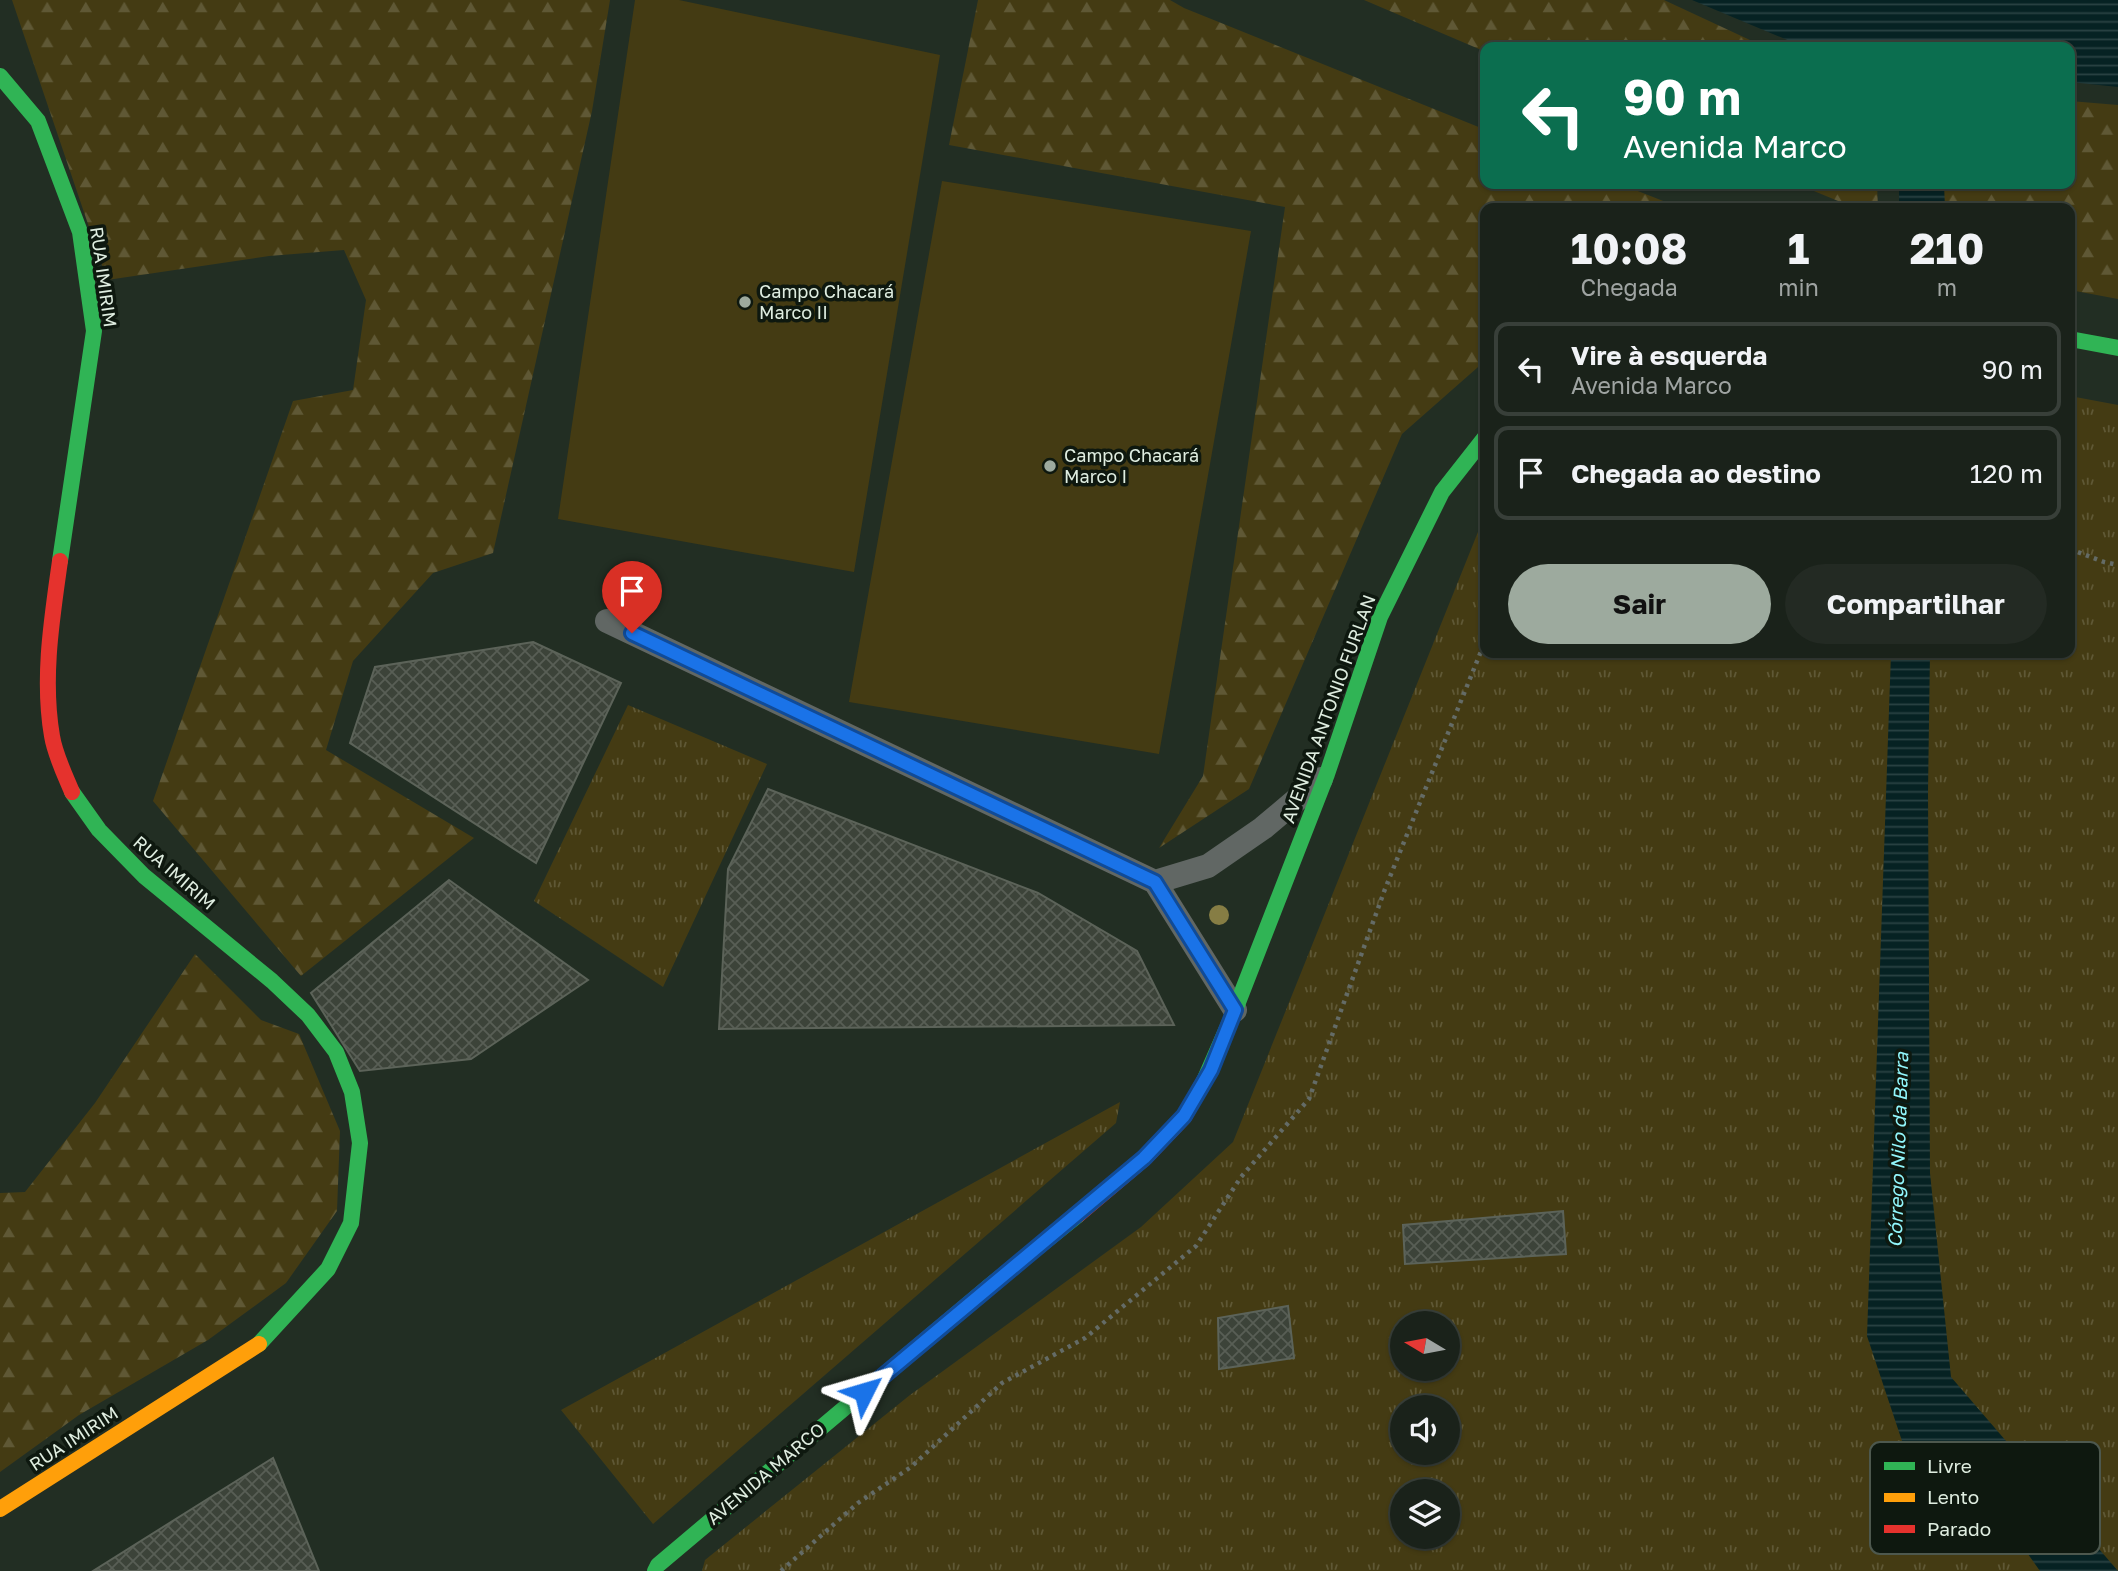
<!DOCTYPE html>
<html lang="pt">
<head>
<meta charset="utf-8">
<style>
  :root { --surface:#1a221a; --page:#232a23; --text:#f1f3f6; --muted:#9fa4a2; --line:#383f39; --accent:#9daa9e }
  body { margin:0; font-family:"Golos Text",sans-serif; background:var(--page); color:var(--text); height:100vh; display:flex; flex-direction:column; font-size:26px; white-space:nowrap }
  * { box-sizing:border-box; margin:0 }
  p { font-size:23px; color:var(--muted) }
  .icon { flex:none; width:38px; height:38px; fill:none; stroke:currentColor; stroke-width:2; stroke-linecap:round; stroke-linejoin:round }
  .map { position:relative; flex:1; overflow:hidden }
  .drawer { position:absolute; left:1480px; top:203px; width:595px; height:455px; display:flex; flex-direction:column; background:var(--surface); border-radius:14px; box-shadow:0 2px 5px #0004,0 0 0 2px var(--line) }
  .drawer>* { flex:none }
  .banner { position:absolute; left:1480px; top:42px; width:595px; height:147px; border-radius:14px; box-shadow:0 2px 5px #0004,0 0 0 2px var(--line); background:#0b6e4f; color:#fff; overflow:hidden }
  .needle { width:46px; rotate:280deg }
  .tools { position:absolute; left:1390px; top:1311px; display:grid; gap:14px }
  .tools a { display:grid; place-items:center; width:70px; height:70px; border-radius:50%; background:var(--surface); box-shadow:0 2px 5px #0004,0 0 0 2px var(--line); font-size:35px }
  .pin { position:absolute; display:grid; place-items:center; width:60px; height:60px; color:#fff; margin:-72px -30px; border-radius:50% 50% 50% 0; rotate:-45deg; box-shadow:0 0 7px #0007 }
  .pin .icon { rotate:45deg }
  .me { position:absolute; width:77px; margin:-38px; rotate:50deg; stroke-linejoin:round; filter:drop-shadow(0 0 5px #0008) }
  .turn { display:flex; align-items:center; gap:24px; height:147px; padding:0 28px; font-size:32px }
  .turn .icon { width:91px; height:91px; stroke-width:2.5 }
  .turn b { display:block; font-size:49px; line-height:60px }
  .eta { display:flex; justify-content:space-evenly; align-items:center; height:119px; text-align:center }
  .eta b { font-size:42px; font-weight:700; line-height:49px }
  .cta { display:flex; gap:14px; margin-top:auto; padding:14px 28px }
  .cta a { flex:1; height:80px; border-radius:42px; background:var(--accent); color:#111; font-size:28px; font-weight:700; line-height:80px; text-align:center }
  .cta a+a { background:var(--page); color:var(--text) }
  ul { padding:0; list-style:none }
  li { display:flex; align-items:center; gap:21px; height:94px; margin:0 14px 10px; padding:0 14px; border:4px solid var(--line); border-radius:14px }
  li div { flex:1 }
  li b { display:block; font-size:26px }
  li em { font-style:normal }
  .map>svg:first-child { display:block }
</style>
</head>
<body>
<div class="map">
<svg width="2118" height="1571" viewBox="0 0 2118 1571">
  <defs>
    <pattern id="grass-tufts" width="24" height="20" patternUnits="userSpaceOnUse" patternTransform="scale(1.75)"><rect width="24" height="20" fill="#443b13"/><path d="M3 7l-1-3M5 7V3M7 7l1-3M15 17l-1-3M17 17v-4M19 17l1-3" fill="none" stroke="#5f5835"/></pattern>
    <pattern id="forest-firs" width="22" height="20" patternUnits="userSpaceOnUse" patternTransform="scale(1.75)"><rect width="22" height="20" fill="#443b13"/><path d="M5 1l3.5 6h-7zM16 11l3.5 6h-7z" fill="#5f5835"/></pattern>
    <pattern id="water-rules" width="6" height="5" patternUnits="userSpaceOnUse" patternTransform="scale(1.75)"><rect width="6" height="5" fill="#062223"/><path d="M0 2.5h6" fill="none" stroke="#2a4243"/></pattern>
    <pattern id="building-cross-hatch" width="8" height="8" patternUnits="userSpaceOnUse" patternTransform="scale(1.75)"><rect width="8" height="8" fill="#3c4339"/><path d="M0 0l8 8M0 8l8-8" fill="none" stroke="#585e55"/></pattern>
  </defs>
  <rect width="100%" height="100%" fill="#222e23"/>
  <path fill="url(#grass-tufts)" fill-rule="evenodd" d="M2070 396 2118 405V1571H702L705 1560 910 1395 1141 1227 1233 1142 1486 512V653H2070ZM1402 1323H1447V1368H1402ZM1402 1407H1447V1452H1402ZM1402 1491H1447V1536H1402Z
    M628 705 767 764 663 987 534 901Z
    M1120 1102 1116 1123 653 1524 561 1410Z"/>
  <path fill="url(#forest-firs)" d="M12 0H610L592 111 493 553 433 573 353 661 326 750 474 838 301 976 153 801 293 401 353 390 366 300 344 250 269 256 107 280Z
    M978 0H1170L1184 8 1486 130V184H1620L1681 208H1486V360L1402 434 1249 789 1159 848 1203 776 1285 207 949 145Z
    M1364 0H1664L1765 47H1486V52Z
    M2070 101 2118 105V299L2070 290V208H1939L1942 184H2070Z
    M1797 184H1877L1878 208H1855Z
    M195 954 261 1020 299 1034 340 1131 337 1211 286 1283 208 1340 79 1415 0 1472V1193L25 1192 95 1103Z"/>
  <path fill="#443b13" d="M635 0H679L940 55 854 572 558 519Z
    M942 181 1251 231 1159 754 849 702Z"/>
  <path fill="url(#water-rules)" d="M1692 0H2118V87L2070 82V47H1804Z
    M1899 184H1944L1945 208H1899Z
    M1891 653H1930L1928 792 1930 1173 1951 1377 2118 1571H2040L2020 1543 1909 1462 1867 1336Z"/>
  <path fill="url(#building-cross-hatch)" stroke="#5c6359" stroke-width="2" d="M533 642 621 683 536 863 350 743 375 667Z
    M768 789 1038 893 1137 951 1174 1025 719 1029 728 869Z
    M449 880 588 980 471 1059 360 1071 311 993Z
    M1563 1211 1566 1254 1405 1264 1403 1225Z
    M1288 1306 1294 1358 1219 1369 1218 1318Z
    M273 1458 319 1571H93Z"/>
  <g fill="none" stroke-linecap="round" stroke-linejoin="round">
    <path stroke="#646b66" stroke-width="4.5" stroke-dasharray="3.5 5" stroke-linecap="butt" d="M2070 549 2104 562 2118 565
      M781 1571 858 1503 911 1467 1002 1383 1085 1338 1196 1246 1241 1177 1309 1099 1385 889 1486 639"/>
    <path stroke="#616764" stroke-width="24" d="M607 621 1155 882 1235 1010
      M1155 882 1208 866 1263 828 1321 779"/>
    <path stroke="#30b455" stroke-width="16" d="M0 76 38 121 80 232 94 331 60 561
      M2070 339 2118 348
      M72 792 99 830 144 876 272 981 308 1015 336 1052 352 1092 360 1143 351 1223 328 1269 259 1344
      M1204 1081 1235 1010 1327 774 1380 617 1442 492 1486 436
      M655 1571 658 1565 987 1288 1078 1215"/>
    <path stroke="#ff9f0a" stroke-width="16" d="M0 1509 259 1344"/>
    <path stroke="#e5322d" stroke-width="16" d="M60 561C52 618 42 678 52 736 55 755 65 775 72 792
      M1078 1215 1145 1158 1184 1117 1204 1081"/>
  </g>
  <circle fill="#867d44" cx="1219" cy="915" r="10"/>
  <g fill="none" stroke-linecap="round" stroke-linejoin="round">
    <g stroke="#114b97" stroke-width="18">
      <path id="route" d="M632 633 1155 882 1235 1010 1211 1070 1184 1116 1144 1158 864 1392"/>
    </g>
    <use href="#route" stroke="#1a73e8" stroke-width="12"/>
  </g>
  <g fill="#9daa9e" stroke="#0e180f" stroke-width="2.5">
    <circle cx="745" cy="302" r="7"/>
    <circle cx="1050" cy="466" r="7"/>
  </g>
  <g text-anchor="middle" stroke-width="7" stroke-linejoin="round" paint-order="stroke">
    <g font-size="18" fill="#dfede0" stroke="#0e180f">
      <text transform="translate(103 277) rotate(82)" y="6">RUA IMIRIM</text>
      <text transform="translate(1329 709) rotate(-70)" y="6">AVENIDA ANTONIO FURLAN</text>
      <text transform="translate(174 873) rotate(41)" y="6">RUA IMIRIM</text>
      <text transform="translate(74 1439) rotate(-33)" y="6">RUA IMIRIM</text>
      <text transform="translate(766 1474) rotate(-40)" y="6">AVENIDA MARCO</text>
    </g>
    <g font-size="18" fill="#dfede0" stroke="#0e180f" text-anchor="start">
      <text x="759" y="298">Campo Chacará<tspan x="759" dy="21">Marco II</tspan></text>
      <text x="1064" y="462">Campo Chacará<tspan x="1064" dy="21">Marco I</tspan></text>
    </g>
    <g font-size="19" font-style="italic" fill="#92f7fc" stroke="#0e180f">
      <text transform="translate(1898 1150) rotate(-88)" y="7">Córrego Nilo da Barra</text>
    </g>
  </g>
  <rect x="1870" y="1442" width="230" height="112" rx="10" fill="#0e180f" stroke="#4d584e" stroke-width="2"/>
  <rect x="1884" y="1462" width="31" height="8" fill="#30b455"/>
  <rect x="1884" y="1493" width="31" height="9" fill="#ff9f0a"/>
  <rect x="1884" y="1525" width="31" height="8" fill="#e5322d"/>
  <g font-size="19" fill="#dfede0">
    <text x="1927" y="1473">Livre</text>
    <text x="1927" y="1504">Lento</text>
    <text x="1927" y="1536">Parado</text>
  </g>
</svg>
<div class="tools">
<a><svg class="needle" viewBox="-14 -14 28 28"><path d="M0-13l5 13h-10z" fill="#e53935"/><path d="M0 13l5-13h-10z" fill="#9fa4a2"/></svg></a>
<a><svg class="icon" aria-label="sound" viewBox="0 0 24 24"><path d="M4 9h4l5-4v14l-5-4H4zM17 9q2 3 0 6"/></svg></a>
<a><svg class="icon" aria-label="layers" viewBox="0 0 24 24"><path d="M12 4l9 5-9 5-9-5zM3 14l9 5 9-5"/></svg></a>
</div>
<div class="pin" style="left:632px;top:633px;background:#d93025"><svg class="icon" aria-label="arrive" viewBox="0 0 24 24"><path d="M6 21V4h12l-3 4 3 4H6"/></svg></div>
<svg class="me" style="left:864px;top:1392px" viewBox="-20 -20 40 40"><path d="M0-17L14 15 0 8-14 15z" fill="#1a73e8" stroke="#fff" stroke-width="4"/></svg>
<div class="banner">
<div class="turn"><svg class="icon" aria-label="left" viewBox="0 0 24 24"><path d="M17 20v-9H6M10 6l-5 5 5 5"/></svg><div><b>90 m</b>Avenida Marco</div></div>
</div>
<section class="drawer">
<div class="eta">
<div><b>10:08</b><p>Chegada</p></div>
<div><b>1</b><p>min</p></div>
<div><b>210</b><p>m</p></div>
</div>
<ul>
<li><svg class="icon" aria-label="left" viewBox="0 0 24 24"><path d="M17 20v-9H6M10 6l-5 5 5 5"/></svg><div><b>Vire à esquerda</b><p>Avenida Marco</p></div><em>90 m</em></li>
<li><svg class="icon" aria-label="arrive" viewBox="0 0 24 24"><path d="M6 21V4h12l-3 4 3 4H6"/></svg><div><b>Chegada ao destino</b></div><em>120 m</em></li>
</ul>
<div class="cta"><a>Sair</a><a>Compartilhar</a></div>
</section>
</div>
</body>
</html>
